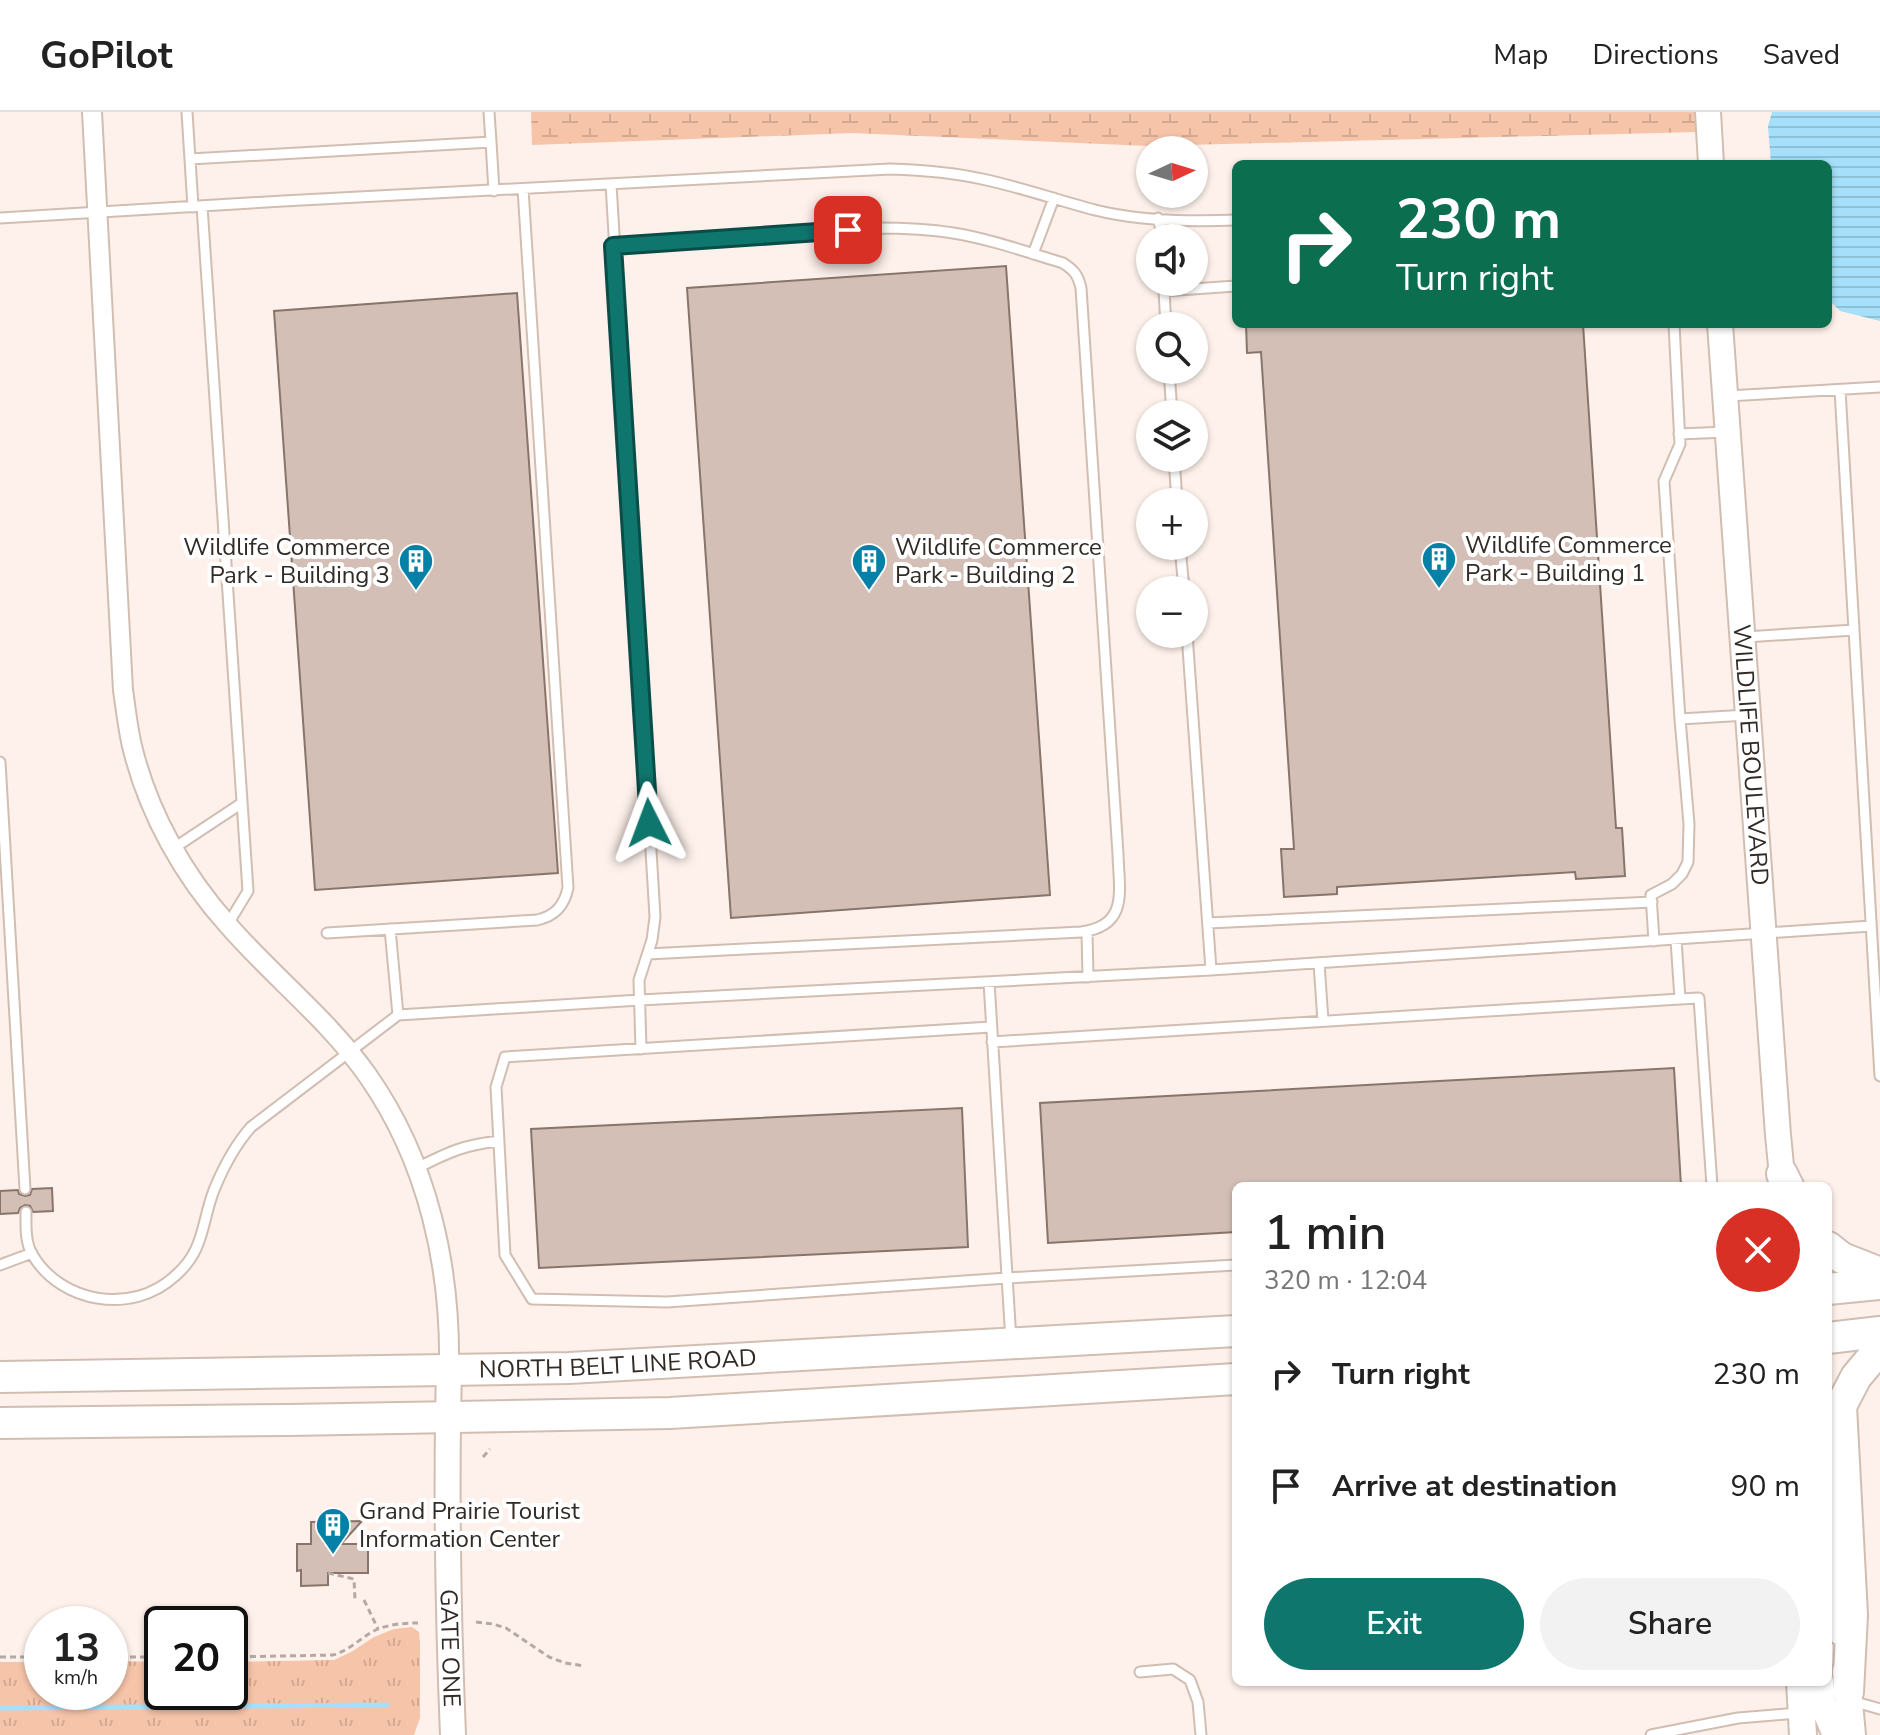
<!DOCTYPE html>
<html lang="en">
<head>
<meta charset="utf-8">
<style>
  :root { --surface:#fff; --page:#f2f2f2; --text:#222; --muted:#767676; --line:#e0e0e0; --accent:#0f766e }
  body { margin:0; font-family:"Nunito Sans",sans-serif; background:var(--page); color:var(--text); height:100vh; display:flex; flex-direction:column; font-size:30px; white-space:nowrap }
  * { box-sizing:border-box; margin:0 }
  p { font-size:26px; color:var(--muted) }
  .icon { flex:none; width:44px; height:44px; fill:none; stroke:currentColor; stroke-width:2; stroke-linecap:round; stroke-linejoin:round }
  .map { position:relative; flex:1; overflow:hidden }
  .details { position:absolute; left:1232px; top:1070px; width:600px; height:504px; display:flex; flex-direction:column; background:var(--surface); border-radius:12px; box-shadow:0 2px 6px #0004 }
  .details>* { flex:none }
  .guide { position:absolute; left:1232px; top:48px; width:600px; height:168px; border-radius:12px; box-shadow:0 2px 6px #0004; background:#0b6e4f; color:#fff; overflow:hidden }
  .needle { width:52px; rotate:86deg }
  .controls { position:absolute; left:1136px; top:24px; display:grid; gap:16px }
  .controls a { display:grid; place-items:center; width:72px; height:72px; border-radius:50%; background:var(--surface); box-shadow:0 2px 6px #0004; font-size:40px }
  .speed { position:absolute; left:24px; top:1494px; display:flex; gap:16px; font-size:40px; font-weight:700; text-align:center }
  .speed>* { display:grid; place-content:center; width:104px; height:104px; border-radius:50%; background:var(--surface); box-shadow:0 2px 6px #0004; line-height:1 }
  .speed small { font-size:20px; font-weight:400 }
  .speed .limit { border:4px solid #111; border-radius:12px; background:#fff; color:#111 }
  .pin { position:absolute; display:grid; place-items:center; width:68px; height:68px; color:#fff; margin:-34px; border-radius:16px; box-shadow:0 4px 12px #0006 }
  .me { position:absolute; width:88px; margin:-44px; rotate:357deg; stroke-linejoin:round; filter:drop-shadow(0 0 6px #0008) }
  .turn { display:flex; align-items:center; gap:28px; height:168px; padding:0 32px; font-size:36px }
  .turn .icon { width:104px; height:104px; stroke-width:2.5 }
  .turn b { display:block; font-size:56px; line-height:68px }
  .round { display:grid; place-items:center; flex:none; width:84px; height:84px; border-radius:42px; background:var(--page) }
  .overview { display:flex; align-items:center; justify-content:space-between; height:136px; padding:0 32px }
  h1 { font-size:48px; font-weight:600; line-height:60px }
  .action { display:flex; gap:16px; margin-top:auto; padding:16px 32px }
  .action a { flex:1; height:92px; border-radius:48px; background:var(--accent); color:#fff; font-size:32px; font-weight:600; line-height:92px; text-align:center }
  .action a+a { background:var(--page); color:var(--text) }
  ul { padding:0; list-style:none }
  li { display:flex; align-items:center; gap:24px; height:112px; padding:0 32px }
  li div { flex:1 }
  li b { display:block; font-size:30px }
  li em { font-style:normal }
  header { display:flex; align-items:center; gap:48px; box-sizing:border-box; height:112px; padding:0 40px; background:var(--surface); border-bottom:2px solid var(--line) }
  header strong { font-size:38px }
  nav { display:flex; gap:44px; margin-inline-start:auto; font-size:28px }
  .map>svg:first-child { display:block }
</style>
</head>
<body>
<header>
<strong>GoPilot</strong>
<nav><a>Map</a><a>Directions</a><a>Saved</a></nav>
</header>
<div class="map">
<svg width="1880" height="1623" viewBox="0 0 1880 1623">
  <defs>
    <pattern id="grass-tufts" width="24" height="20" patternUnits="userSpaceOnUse" patternTransform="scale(2)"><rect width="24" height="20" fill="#f6c4a9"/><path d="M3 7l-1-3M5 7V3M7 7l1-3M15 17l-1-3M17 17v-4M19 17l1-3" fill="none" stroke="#d3a991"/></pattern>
    <pattern id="wetland-marsh" width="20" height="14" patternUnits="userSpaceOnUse" patternTransform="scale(2)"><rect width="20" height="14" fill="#f6c4a9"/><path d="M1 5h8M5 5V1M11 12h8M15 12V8" fill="none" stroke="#d3a991"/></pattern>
    <pattern id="water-rules" width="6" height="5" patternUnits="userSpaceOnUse" patternTransform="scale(2)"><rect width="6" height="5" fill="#a5dffa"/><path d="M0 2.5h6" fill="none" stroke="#8ec0d6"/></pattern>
  </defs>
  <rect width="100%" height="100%" fill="#fef1eb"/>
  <path fill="url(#grass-tufts)" d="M412 1515 419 1520 420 1531V1606L414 1623H0V1550H42V1580H110V1549L162 1550V1580H230V1550L334 1548 351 1540 374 1525 394 1517Z"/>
  <path fill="url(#wetland-marsh)" d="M531 0H1694L1696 20 1148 34 852 21 532 33Z"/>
  <path fill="url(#water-rules)" d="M1772 0H1880V209L1840 199 1828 187V52H1771L1768 14Z"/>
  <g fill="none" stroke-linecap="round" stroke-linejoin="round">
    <path stroke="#a5dffa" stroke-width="5" d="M0 1596 387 1593"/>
  </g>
  <path fill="#d3bfb5" stroke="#87756b" stroke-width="2" d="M1006 154 1050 783 731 806 687 176Z
    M517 181 558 761 315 778 274 199Z
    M1246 212H1583L1616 716H1622L1625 764 1576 767 1575 760 1337 775V782L1284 785 1281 737H1294L1261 240 1247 241Z
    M1674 956 1681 1074H1236V1120L1048 1131 1040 991Z
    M962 996 968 1135 539 1156 531 1017Z
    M52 1076 53 1099 33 1100 30 1094 25 1093 20 1096 18 1101 0 1102V1079L18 1078 19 1082 25 1084 30 1083 32 1077Z
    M362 1409 341 1432H368V1461H328V1473L301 1474V1458L297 1459V1432H311V1410Z"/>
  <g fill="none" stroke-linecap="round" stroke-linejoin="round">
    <g stroke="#d1beb3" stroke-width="13">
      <path id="service" d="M187 0 193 95
        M489 0 491 30
        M190 47 491 30 494 79
        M611 72 655 805 652 828 639 868 641 937
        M202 94 248 779 228 812
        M0 106 283 89 890 57C921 58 951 60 982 67 1020 75 1057 88 1095 98 1139 109 1190 110 1236 108
        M1158 106 1163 126
        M613 134 877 116C903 116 928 117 953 121 990 127 1027 140 1063 151 1074 158 1078 163 1081 176L1118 742C1119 779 1129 814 1081 820L648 842
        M1033 142 1054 86
        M1165 170 1164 179 1236 174
        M1164 179 1166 214
        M1674 212 1680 332 1664 369 1680 607
        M1169 258 1172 302
        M1840 278 1880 964
        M1728 284 1880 275
        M1679 322 1727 320
        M1174 346 1177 390
        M1180 434 1184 478
        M1187 522 1211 858
        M1745 525 1854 518
        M0 650 25 1077
        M174 736 242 691
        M1208 811 1652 790
        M390 817 398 903
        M1087 819 1088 865
        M327 821 537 808C555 804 564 794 568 776L523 77
        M1676 828 1680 887 1699 886 1712 1074
        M1654 829 1651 783 1672 772 1682 762 1688 750 1689 712 1680 607 1747 603
        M1319 851 1323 909
        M989 870 1011 1229
        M991 915 505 945 496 975 505 1143 532 1187 667 1190 1007 1166 1236 1153
        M992 930 1680 887
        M417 1056C449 1040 463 1033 499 1029
        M26 1100C26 1113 25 1130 32 1142 61 1192 133 1203 175 1164 205 1138 201 1112 214 1078 223 1056 236 1032 251 1015L398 903 640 888 1211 858 1871 814
        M0 1153 32 1141
        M1140 1560 1173 1557 1190 1568 1198 1590 1201 1623
        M1852 1589 1880 1597
        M1651 1623 1738 1606 1798 1601"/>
    </g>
    <g stroke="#d1beb3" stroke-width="22">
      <path id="minor" d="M92 0 123 578C126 598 128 619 133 638 149 702 184 764 228 813 273 865 328 907 368 964 428 1050 451 1154 449 1258"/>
    </g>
    <g stroke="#d1beb3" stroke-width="28">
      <g id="tertiary">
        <path d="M1708 0 1711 52"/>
        <path id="s1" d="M1720 212 1778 1023 1783 1074"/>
        <path id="s2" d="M449 1258C446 1379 448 1502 453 1623"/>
      </g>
    </g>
    <g stroke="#d1beb3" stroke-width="30">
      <path id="secondary" d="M1828 1413 1841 1520
        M1846 1559 1852 1623
        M1800 1570 1803 1623
        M1820 1570 1821 1588 1836 1623"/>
    </g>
    <g stroke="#d1beb3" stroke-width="34">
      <g id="primary">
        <path d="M1782 1062 1788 1074"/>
        <path d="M1828 1135 1842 1146 1880 1161"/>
        <path d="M1828 1177 1880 1172"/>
        <path d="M1828 1226 1880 1220"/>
        <path id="s3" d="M0 1265 569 1256 1236 1219"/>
        <path d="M0 1311 289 1308 670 1301 1236 1267"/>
        <path d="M1848 1580 1852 1503 1841 1294 1856 1265 1876 1241 1880 1238"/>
      </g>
    </g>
    <path stroke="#b4a9a3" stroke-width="3" stroke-dasharray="6 4" stroke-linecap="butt" d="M483 1345 490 1337
      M328 1461 354 1467 355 1488
      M364 1488 378 1517
      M476 1510 493 1512 506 1516 549 1545 565 1551 585 1554
      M0 1545H42
      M110 1545H162
      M230 1545 333 1543C351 1538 362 1524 378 1517 391 1512 405 1511 418 1511"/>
    <use href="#service" stroke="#fff" stroke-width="9"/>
    <use href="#minor" stroke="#fff" stroke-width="18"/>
    <use href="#tertiary" stroke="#fff" stroke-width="24"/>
    <use href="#secondary" stroke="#fff" stroke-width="26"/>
    <use href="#primary" stroke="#fff" stroke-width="30"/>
  </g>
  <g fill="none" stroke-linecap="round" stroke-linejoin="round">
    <g stroke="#0a4d48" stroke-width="20">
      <path id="route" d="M649 711 613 134 848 118"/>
    </g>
    <use href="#route" stroke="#0f766e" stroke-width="14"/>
  </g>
  <defs>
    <g id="building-pin" transform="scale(1.8)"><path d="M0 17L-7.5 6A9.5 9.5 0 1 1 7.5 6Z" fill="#0580a6" stroke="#fff"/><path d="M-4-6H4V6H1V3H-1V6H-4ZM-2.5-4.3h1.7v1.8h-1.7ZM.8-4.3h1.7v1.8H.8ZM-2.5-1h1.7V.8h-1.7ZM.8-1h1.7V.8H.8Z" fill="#fff"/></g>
  </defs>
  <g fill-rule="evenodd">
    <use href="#building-pin" x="1439" y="447"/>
    <use href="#building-pin" x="416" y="449"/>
    <use href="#building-pin" x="869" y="449"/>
    <use href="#building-pin" x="333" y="1413"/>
  </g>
  <g text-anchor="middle" stroke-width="8" stroke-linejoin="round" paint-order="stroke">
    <g font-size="24" fill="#312a25" stroke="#fff" text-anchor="start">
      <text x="1465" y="441">Wildlife Commerce<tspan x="1465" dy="28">Park - Building 1</tspan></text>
      <text x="390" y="443" text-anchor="end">Wildlife Commerce<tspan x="390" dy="28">Park - Building 3</tspan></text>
      <text x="895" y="443">Wildlife Commerce<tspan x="895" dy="28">Park - Building 2</tspan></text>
      <text x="359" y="1407">Grand Prairie Tourist<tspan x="359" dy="28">Information Center</tspan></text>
    </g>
    <g font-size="24" fill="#312a25" stroke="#fff">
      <text dy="8" stroke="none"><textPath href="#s1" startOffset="432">WILDLIFE BOULEVARD</textPath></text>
      <text dy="8" stroke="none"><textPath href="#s3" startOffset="618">NORTH BELT LINE ROAD</textPath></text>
      <text dy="8" stroke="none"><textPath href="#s2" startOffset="278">GATE ONE</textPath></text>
    </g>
  </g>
</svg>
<div class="controls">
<a><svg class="needle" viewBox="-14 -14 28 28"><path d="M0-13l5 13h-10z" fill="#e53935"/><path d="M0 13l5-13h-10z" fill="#767676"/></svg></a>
<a><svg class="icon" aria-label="sound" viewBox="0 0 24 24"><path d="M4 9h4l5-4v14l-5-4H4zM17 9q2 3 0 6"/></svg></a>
<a><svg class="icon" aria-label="search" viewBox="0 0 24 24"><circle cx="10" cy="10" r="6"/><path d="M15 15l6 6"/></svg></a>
<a><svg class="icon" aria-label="layers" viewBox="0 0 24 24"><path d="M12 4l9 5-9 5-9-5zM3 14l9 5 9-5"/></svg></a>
<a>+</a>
<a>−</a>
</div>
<div class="speed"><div>13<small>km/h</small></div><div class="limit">20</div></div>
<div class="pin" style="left:848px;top:118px;background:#d93025"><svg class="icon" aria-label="arrive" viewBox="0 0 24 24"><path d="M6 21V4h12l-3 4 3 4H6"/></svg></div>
<svg class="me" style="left:649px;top:711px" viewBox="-20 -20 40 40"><path d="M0-17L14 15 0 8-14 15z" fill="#0f766e" stroke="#fff" stroke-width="4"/></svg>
<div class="guide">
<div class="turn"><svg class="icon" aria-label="right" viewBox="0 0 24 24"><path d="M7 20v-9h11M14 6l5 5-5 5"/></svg><div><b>230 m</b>Turn right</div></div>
</div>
<section class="details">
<div class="overview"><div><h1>1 min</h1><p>320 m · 12:04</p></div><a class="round" style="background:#d93025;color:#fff"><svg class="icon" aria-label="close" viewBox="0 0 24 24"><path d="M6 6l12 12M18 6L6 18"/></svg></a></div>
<ul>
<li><svg class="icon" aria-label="right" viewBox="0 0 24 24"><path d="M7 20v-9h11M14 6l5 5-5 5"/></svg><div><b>Turn right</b></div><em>230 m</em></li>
<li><svg class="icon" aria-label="arrive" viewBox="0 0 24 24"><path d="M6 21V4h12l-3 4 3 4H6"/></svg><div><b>Arrive at destination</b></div><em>90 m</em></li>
</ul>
<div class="action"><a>Exit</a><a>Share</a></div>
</section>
</div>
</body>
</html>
